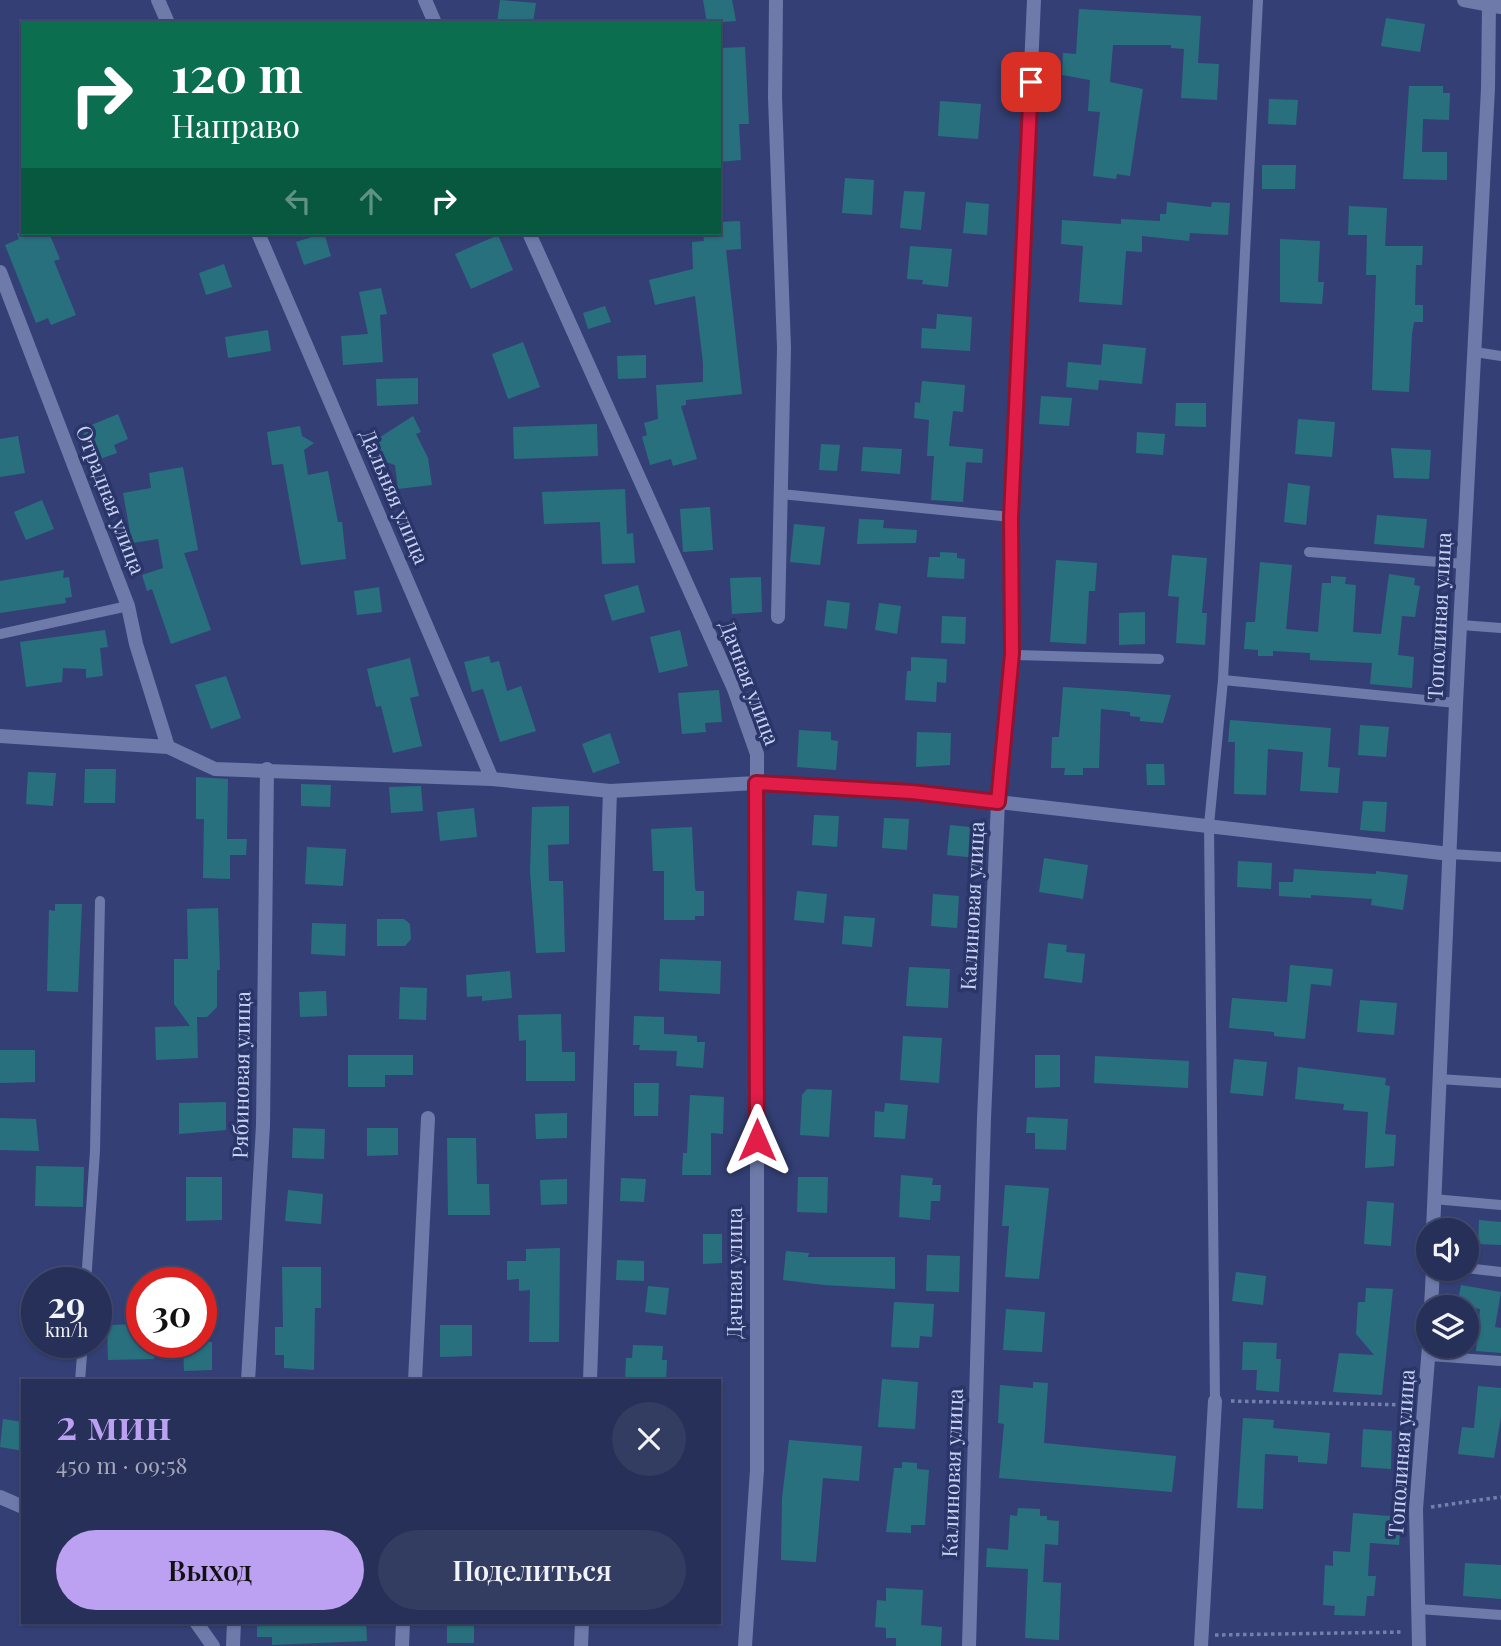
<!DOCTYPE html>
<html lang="ru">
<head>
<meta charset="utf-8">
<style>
  :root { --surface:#273058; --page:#333c61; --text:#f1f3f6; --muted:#a4a9ba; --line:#434b6e; --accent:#bca0f2 }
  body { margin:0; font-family:"Playfair Display",serif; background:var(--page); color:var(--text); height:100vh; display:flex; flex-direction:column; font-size:26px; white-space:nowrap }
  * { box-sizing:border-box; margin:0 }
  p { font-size:23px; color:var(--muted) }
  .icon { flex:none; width:38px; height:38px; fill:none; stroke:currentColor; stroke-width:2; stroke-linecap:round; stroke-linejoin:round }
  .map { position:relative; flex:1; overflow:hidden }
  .side { position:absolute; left:21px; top:1379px; width:700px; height:245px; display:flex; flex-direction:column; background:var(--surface); border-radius:0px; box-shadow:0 2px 5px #0004,0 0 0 2px var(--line) }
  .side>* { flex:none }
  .top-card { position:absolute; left:21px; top:21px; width:700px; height:214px; border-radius:0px; box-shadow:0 2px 5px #0004,0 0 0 2px var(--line); background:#0b6e4f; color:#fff; overflow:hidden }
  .controls { position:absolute; left:1416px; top:1218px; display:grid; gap:14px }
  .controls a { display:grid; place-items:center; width:63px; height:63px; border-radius:50%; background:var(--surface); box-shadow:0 2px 5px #0004,0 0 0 2px var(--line); font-size:35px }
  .speed { position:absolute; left:21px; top:1267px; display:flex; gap:14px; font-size:35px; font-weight:700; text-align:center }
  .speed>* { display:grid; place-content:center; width:91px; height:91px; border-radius:50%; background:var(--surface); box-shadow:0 2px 5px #0004,0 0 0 2px var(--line); line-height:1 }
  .speed small { font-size:18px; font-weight:400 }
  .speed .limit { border:10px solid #d22; background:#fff; color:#111 }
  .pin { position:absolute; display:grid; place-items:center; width:60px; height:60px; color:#fff; margin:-30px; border-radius:14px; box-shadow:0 4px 10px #0006 }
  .me { position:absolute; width:77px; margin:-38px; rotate:0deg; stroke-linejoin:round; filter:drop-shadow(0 0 5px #0008) }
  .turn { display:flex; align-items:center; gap:24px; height:147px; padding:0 35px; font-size:32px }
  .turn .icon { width:91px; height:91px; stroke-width:2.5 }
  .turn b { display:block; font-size:49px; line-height:60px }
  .lanes { display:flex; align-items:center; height:66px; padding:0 35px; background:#0003; justify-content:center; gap:35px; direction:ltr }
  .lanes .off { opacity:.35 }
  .round { display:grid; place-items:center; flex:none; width:74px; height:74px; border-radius:37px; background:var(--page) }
  .head { display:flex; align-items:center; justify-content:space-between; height:119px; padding:0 35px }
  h1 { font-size:42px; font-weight:600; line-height:52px; color:var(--accent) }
  .action { display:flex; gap:14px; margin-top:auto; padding:14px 35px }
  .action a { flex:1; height:80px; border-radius:42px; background:var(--accent); color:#111; font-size:28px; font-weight:600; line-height:80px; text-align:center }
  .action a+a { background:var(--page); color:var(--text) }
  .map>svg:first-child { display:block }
</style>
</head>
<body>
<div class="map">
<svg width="1501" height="1646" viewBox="0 0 1501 1646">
  <rect width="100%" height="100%" fill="#344075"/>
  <path fill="#28707d" d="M500 0 536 3 533 23H497Z
    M703 0H732L736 21 707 23Z
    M1079 9 1201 16 1198 63 1219 64 1217 100 1181 98 1184 49 1171 48V45H1113L1110 82 1143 89 1130 176 1117 174 1116 179 1093 176 1100 112 1088 111 1090 80 1062 75 1063 53 1076 54Z
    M1386 18 1425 24 1420 52 1381 46Z
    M745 47 749 124H739L741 160 719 162V135H722L720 48Z
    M1409 86H1443V93H1450L1449 120 1423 119 1422 152H1447V180L1403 179Z
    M1269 99 1298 100 1296 125 1268 124Z
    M940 101 981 104 978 139 938 136Z
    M1262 165H1296L1295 189H1262Z
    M845 178 874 180 872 215 842 213Z
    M904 191 925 192 921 230 900 228Z
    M966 202 989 204 987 235 963 233Z
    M1167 202 1211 207 1212 202 1230 203 1228 235 1190 233 1189 241 1142 236V252L1126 251 1122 305 1079 302 1083 246 1061 244 1062 220 1121 224V219L1160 221V214H1166Z
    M1349 206 1387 208 1385 246H1423L1422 265H1416L1415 305H1423V322H1414L1412 334 1409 392 1372 390 1376 275H1366L1367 235H1348Z
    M740 221 741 249 726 250 742 394 686 400V405L681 406 697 459 673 466 671 459 650 465 642 437 647 435 644 423 658 419 656 385 703 382V363L695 296 655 305 649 280 693 269 692 242 704 241 703 233H719V222Z
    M17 233H49L60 259 54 261 76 315 51 325 48 318 36 323 5 245 19 239Z
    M324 233 331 256 304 265 296 242Z
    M498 235 513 270 471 289 455 254Z
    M1280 239 1320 241 1318 282H1324L1322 304 1280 302Z
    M910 246 952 249 948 287 922 284 923 280 907 279Z
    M224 264 232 287 206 295 199 273Z
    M381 288 387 314 380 315 383 362 343 365 341 336 368 334 359 292Z
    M605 306 611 322 588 329 583 313Z
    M937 314 972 317 970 351 921 348 922 328 936 329Z
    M268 330 271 351 228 358 225 337Z
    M523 342 540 387 508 399 492 354Z
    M1103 344 1146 348 1142 384 1099 380 1098 390 1066 387 1068 362 1101 365Z
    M646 355V378L618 379 617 356Z
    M418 378V404L377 406 376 379Z
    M922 381 965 385 963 412 953 411 949 446 983 449 982 463 966 462 963 502 931 500 934 456H927L929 420 914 418 915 402 920 403Z
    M1041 396 1072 398 1069 426 1039 424Z
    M1176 403H1206V427L1175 426Z
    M118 414 128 439 114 445 117 453 100 459 96 450 91 452 82 429Z
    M413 416 421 432 416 434 428 458 432 485 398 489 395 465 383 461 374 441Z
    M1298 419 1335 422 1332 457 1295 454Z
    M597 424 598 456 514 459 513 427Z
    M300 426 302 436 314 443 304 450 308 475 328 471 338 522H342L346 559 301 565 283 464 272 465 267 432Z
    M1137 432 1165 434 1163 455 1136 453Z
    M18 436 25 473 0 477V439Z
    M821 444 840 445 837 471 819 470Z
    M863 447 902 449 900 474 861 471Z
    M1391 448 1431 450 1429 479 1394 478Z
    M183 467 198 550 184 553 211 630 171 644 152 589 147 591 142 575 163 568 158 539 132 543 123 493 151 488 149 473Z
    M1288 483 1310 486 1306 525 1284 522Z
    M625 489 627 534 633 533 635 563 602 564 600 522 544 524 542 492Z
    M42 500 54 529 26 540 14 512Z
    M710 507 713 550 683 552 680 509Z
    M1377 515 1427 519 1424 548 1374 544Z
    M859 519 884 520 883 528 917 530 916 543 857 544Z
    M794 524 825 527 820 565 790 562Z
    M940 552 957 553V558L965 559 964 579 927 577 929 557H940Z
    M1172 555 1207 558 1202 613H1207L1205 645 1176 643 1179 597 1168 596Z
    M1056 560 1097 563 1095 591H1089L1086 644 1050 642Z
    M1260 562 1292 565 1286 629 1318 632 1322 583H1331V576L1346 577 1345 584 1356 585 1353 632 1381 634 1389 574 1415 578 1414 585 1420 586 1415 617 1402 616 1398 655 1414 657 1412 688 1370 684 1372 663 1310 660V653L1273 651V656H1258V650L1244 649 1246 622H1255Z
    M64 570 63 578 69 577 72 597 65 598 66 603 0 613V581Z
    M761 577 762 612 732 614 730 578Z
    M638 585 645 612 612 621 604 595Z
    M379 587 382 612 357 615 354 591Z
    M827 600 850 603 847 629 824 626Z
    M879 603 901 606 897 634 875 630Z
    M1145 612V644L1119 645V613Z
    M942 616 966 617 965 644 941 643Z
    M105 630 108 647 100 648 103 676 86 678V669L63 668 62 682 26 687 20 642Z
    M680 630 688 666 659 673 650 637Z
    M489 656 491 663 499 661 507 691 521 686 536 731 500 742 483 689 472 692 464 662Z
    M911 657 947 659 946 683 937 682 936 702 905 700 907 671H911Z
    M410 658 419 696 410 698 422 746 393 753 381 706 376 707 367 669Z
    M226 676 241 718 211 729 195 685Z
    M1063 687 1124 691 1171 695 1163 723 1140 721V717L1130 716V712L1101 709 1099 768H1083V775H1064L1065 768H1051L1052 737H1059Z
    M719 690 722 722 705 723 706 732 682 734 678 693Z
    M1230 720 1331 728 1328 767 1340 768 1338 793 1300 791 1303 752 1268 749 1266 795 1234 794 1235 742H1228Z
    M1360 725 1389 727 1386 757 1358 755Z
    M799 730 831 732V740L838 741 836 770 797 767Z
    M917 732 951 733 950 765 916 767Z
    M610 733 620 763 593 773 582 744Z
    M1146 764H1164L1165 785H1147Z
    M85 769H116L115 803H84Z
    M28 772 56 773 53 806 26 804Z
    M196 777 228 779 227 839H247L246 855H230V879L203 878 204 819H196Z
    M301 784 331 785 330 807 301 806Z
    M421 786 423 811 391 813 389 787Z
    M1363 801 1387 802 1385 832 1360 830Z
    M569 806V844L548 845 549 881H563L565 952 536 953 530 872 532 807Z
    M474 808 477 837 440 841 437 812Z
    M814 815 839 816 837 847 812 845Z
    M884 818 909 819 907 850 882 848Z
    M950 825 980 828 977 858 947 855Z
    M692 827 695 888 696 891H704V916H695V920H664V871H653L651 829Z
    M307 847 346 849 343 886 305 884Z
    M1044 858 1088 865 1083 899 1039 892Z
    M1238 861 1272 863 1271 889 1237 887Z
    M1294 869 1376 874V871L1408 875 1403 910 1371 905 1372 899 1311 895V898L1279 896V882H1293Z
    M797 891 827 894 824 923 794 920Z
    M933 894 959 896 957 928 931 926Z
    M55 904H82L78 992 47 991 49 910 55 911Z
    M218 908 220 970H217V1007L207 1017H197L198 1058 156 1060 155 1027 190 1026 174 1004V959H188L187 909Z
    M844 916 875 918 872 947 842 944Z
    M377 919H404L410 924 411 939 405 946H377Z
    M312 923 346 924 345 956 311 954Z
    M1048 943 1067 945 1066 952 1085 954 1082 983 1044 978Z
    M660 959 721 961 720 994 659 991Z
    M1290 965 1333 969 1331 986 1311 984 1305 1039 1274 1036V1032L1229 1028 1232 998 1287 1002Z
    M909 967 950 969 948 1008 906 1006Z
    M510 971 512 998 482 1001V996L467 997 466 975Z
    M400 987 427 988 426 1020 399 1019Z
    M326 991 327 1016 300 1017 299 992Z
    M1360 1000 1397 1003 1394 1035 1357 1032Z
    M561 1014 562 1052H575V1081H526V1040L519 1041 518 1015Z
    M634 1016 664 1017V1034L697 1036V1042H705L703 1068 676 1066 677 1051 639 1050 640 1045H633Z
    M903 1036 942 1038 939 1083 900 1080Z
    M0 1050H35V1082L0 1083Z
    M348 1055H413V1075H385V1087H348Z
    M1035 1055H1060V1087L1035 1088Z
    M1095 1056 1189 1061 1188 1088 1094 1083Z
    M1234 1059 1267 1062 1263 1096 1230 1093Z
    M1298 1067 1386 1078 1385 1085 1390 1086 1385 1134 1396 1135 1394 1166 1365 1168 1368 1112 1343 1110 1344 1104 1295 1099Z
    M634 1083H659L658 1116H634Z
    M807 1089 832 1090 829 1137 800 1135 802 1095Z
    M690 1095 724 1097 723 1134 711 1133V1175H682L683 1153H687Z
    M226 1102V1130L179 1134V1103Z
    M885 1103 908 1105 905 1139 874 1137 875 1111 884 1112Z
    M567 1113V1138L536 1139 535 1114Z
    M1027 1117 1068 1119 1066 1150 1035 1149V1133H1026Z
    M0 1118 36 1119 39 1151 0 1150Z
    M293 1128 325 1129 324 1159 292 1158Z
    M367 1128H398V1155L367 1156Z
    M447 1138H476L477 1184H489L490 1215H448Z
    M36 1166 84 1167 83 1207 35 1206Z
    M901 1175 933 1178 932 1185H941L940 1201H931L930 1220 899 1217Z
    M186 1177H222V1220L186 1221Z
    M798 1177H828L827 1213 797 1212Z
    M621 1178 646 1179 644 1202 620 1201Z
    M567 1179V1204L541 1205 540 1180Z
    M1005 1185 1049 1188 1039 1279 1005 1277 1009 1226H1002Z
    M288 1190 323 1194 321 1224 285 1221Z
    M1367 1201 1394 1203 1391 1246 1364 1244Z
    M1479 1220 1501 1222V1245L1478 1244Z
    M703 1234H722V1263L703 1264Z
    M560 1248 559 1342H529L530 1290 519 1291V1279L507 1280V1261H526V1249Z
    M786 1251 809 1253 808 1257H895V1289L824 1285 783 1280Z
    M927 1255 960 1256 959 1292 926 1291Z
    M617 1260 644 1261V1281L616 1280Z
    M282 1267H321V1308H315L314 1370 284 1368V1355H275V1327H283Z
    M1236 1272 1266 1276 1263 1305 1232 1301Z
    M1461 1285 1501 1292 1495 1327 1501 1328V1353L1476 1351 1480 1309 1457 1305Z
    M648 1286 669 1288 666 1315 645 1312Z
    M1366 1288 1393 1289 1382 1395 1333 1392 1339 1353 1374 1355 1356 1334 1358 1302H1365Z
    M894 1302 934 1304 932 1337 920 1336 919 1348 891 1347Z
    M1006 1309 1045 1312 1042 1352 1003 1350Z
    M142 1324V1342H154V1359L108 1360 107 1325Z
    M440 1325H472V1356L440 1357Z
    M183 1342H212V1370L184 1371Z
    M1243 1342 1277 1343 1276 1359H1281L1279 1392 1256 1390 1257 1370H1242Z
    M633 1345 663 1346 662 1360H667L666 1381H625L626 1358H632Z
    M882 1379 918 1382 915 1429 878 1427Z
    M1033 1382 1048 1383 1044 1443 1176 1456 1172 1492 999 1478 1004 1424 998 1423 1000 1385 1033 1388Z
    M1478 1386 1501 1388V1417L1494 1458 1458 1454 1462 1427 1474 1428Z
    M1243 1418 1274 1420 1273 1428 1330 1433 1327 1464 1298 1462V1456L1265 1454 1263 1509 1237 1508Z
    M3 1419 23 1422V1451L0 1447Z
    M1363 1429 1392 1431 1391 1469 1361 1467Z
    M789 1440 862 1446 859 1481 823 1478 816 1562 781 1560 782 1498Z
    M902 1462 917 1463V1469L929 1470 925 1525H911V1533L886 1532 894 1468H902Z
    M1018 1508 1040 1509V1516H1047V1520L1059 1521 1058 1545 1045 1544 1043 1582 1061 1583 1059 1640 1025 1638 1028 1569 986 1567 987 1548 1008 1550 1010 1515 1017 1516Z
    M1353 1513 1401 1517 1399 1545 1370 1543 1368 1576H1376L1374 1596H1367L1365 1616 1334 1615 1335 1606 1323 1605 1325 1565 1333 1566V1551L1350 1552Z
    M1465 1563 1501 1565V1599L1463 1596Z
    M886 1588 923 1590 921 1625 942 1627 941 1646H896V1638H886V1628L875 1627 877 1600 886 1601Z
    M257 1622H366L367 1641 272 1645V1637H257Z
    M447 1622H474V1643H447Z"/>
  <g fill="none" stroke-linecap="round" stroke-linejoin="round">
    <path stroke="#747fab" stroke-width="3.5" stroke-dasharray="3.5 3.5" stroke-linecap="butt" d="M1231 1401 1409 1405
      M1431 1507 1501 1497
      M1215 1635 1404 1632"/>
    <path stroke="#6d7aaa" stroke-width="10" d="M1475 352 1501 356
      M781 494 1011 517
      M1309 552 1465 564
      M1461 625 1501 628
      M0 634 128 606
      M1012 655 1159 659
      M1223 680 1456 703
      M1450 854 1501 857
      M1439 1079 1501 1083
      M1433 1199 1501 1205
      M1466 1268 1501 1272
      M86 1283 95 1151 100 901
      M1429 1356 1501 1361
      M80 1381 83 1342
      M1215 1401 1209 825 1223 680 1258 0
      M1419 1609 1501 1615"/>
    <path stroke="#6d7aaa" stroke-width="14" d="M158 0 168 23
      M425 0 435 23
      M776 0 775 97 784 348 778 617
      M1464 0 1501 7
      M258 233 492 779
      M529 233 734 689 757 754V1470L745 1646
      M0 272 128 606 136 644 168 747
      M0 736 168 747 215 769 492 779 610 791 756 783 912 792 1450 854
      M1433 1230 1456 703 1488 88 1489 4
      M1431 1307 1433 1269
      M248 1381 263 1125 267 769
      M415 1381 428 1118
      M590 1381 610 791
      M0 1497 23 1507
      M196 1622 213 1646
      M233 1646 234 1622
      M402 1646 403 1622
      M581 1646 582 1622
      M969 1646 984 1118 998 802 1012 655 1011 517 1034 0
      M1201 1646 1215 1401
      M1419 1646 1416 1509 1429 1346"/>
  </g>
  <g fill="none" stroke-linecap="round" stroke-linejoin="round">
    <g stroke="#92132f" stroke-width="18">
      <path id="route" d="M757 1140 756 783 912 792 998 802 1012 654 1011 517 1031 82"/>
    </g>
    <use href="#route" stroke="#e11d48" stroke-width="12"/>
  </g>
  <g text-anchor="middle" stroke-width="7" stroke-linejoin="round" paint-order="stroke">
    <g font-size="21" fill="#c8d2f2" stroke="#2a3569">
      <text transform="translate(394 497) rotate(67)" y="7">Дальняя улица</text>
      <text transform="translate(110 500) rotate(69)" y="7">Отрадная улица</text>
      <text transform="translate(1440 616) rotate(-87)" y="7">Тополиная улица</text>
      <text transform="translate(749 683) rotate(69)" y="7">Дачная улица</text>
      <text transform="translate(973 906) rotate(-87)" y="7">Калиновая улица</text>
      <text transform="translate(242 1075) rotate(-89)" y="7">Рябиновая улица</text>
      <text transform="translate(735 1273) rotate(-90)" y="7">Дачная улица</text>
      <text transform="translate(1402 1453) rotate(-86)" y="7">Тополиная улица</text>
      <text transform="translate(953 1473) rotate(-88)" y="7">Калиновая улица</text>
    </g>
  </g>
</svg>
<div class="controls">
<a><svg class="icon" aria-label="sound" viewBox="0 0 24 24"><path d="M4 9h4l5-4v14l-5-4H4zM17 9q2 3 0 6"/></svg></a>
<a><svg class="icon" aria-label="layers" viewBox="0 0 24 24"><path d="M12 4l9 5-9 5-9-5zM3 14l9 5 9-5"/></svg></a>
</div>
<div class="speed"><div>29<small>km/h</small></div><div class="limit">30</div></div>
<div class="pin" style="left:1031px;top:82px;background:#d93025"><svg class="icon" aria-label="arrive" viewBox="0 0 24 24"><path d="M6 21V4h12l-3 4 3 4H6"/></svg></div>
<svg class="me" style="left:757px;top:1140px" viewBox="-20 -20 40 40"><path d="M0-17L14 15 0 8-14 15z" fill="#e11d48" stroke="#fff" stroke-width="4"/></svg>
<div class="top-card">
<div class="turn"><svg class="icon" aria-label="right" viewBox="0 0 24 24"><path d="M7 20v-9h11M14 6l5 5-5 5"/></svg><div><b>120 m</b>Направо</div></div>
<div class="lanes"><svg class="icon off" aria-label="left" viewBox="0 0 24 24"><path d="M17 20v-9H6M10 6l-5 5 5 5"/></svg><svg class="icon off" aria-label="ahead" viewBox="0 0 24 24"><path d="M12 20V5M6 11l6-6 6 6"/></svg><svg class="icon" aria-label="right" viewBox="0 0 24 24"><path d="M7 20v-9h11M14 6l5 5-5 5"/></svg></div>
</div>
<section class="side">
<div class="head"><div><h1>2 мин</h1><p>450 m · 09:58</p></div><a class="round"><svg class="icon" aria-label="close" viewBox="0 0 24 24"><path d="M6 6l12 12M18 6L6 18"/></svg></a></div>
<div class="action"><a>Выход</a><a>Поделиться</a></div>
</section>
</div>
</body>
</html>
